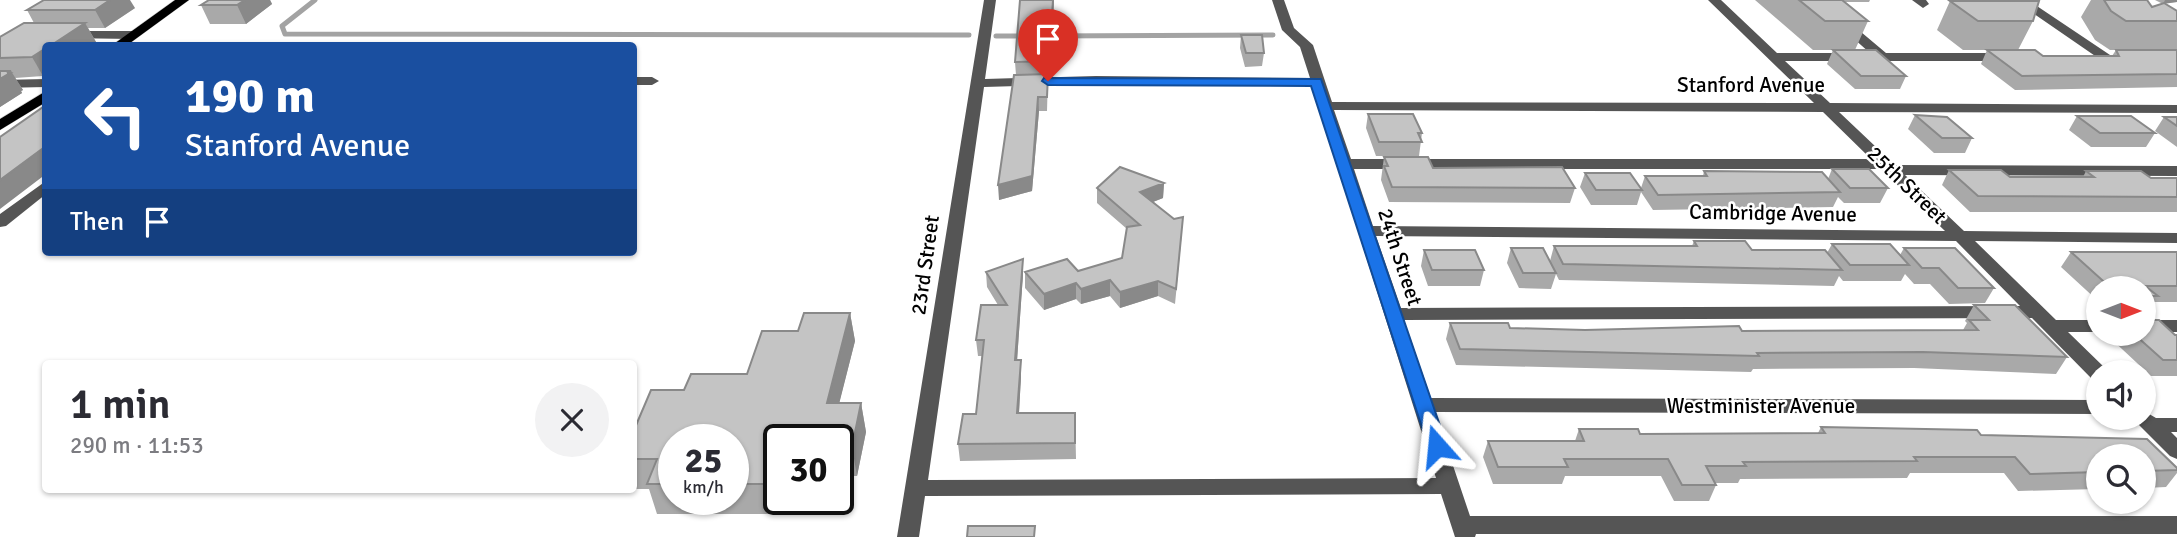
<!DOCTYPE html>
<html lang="en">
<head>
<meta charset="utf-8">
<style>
  :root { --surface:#fff; --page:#f2f2f3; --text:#2b2b33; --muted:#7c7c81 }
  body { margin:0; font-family:Signika,sans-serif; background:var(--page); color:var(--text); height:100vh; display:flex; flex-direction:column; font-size:26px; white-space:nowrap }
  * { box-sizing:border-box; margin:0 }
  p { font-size:23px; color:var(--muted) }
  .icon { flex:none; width:38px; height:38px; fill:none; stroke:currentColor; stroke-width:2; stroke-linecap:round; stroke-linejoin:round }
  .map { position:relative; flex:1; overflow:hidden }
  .drawer { position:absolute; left:42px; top:360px; width:595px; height:133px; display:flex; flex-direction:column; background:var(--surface); border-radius:7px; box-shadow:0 2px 5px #0004 }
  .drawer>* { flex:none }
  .top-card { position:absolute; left:42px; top:42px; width:595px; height:214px; border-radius:7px; box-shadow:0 2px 5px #0004; background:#1a4fa0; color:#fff; overflow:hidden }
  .needle { width:46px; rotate:90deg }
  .controls { position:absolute; left:2086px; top:276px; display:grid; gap:14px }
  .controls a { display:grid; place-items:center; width:70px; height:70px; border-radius:50%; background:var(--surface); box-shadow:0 2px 5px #0004; font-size:35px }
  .speed { position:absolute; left:658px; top:424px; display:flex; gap:14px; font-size:35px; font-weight:700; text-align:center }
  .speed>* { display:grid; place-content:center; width:91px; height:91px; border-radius:50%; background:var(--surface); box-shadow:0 2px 5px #0004; line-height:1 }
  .speed small { font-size:18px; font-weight:400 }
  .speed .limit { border:4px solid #111; border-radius:10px; background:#fff; color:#111 }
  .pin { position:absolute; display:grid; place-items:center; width:60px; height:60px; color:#fff; margin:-72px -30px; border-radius:50% 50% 50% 0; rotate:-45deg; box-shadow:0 0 7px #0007 }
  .pin .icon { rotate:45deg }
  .me { position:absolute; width:77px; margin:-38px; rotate:342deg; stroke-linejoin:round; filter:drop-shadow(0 0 5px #0008) }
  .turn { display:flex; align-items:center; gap:24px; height:147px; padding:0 28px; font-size:32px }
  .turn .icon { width:91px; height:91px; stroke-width:2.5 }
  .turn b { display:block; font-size:49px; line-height:60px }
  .then { display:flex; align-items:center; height:66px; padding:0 28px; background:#0003; gap:14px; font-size:26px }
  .round { display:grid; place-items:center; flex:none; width:74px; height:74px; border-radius:37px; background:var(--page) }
  .headline { display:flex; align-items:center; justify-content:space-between; height:119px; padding:0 28px }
  h1 { font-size:42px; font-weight:600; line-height:52px }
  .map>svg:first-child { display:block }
</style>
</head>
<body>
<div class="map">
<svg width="2177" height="537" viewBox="0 0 2177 537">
  <rect width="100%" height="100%" fill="#fff"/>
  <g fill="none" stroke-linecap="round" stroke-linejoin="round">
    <path stroke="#a3a3a3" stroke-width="5" d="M315 0 282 26 285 34 969 35
      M996 36H1024
      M1043 36 1273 35"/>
    <g stroke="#dbdbdb" stroke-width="1">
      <path id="major" d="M175 0H189L126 46H111Z
        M46 91V102L0 130V119Z"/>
    </g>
    <path fill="#555" fill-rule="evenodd" d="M984 0H996L985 79 1096 76 1310 78 1300 47 1282 30 1272 0H1284L1294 28 1313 45 1332 102 1814 103 1708 0H1721L1777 53H1870L1810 0H1823L1886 53H2006L2013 57 2006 61H1785L1830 103 2177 105V113L1839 112 1895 165 2177 166V176L1905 175 1964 231 2177 233V243L1975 241 2056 320H2098V332H2068L2105 368 2108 373H2098V380L2091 378 2032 318 1404 320 1431 398 2098 400V414L1435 412 1470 516H2177V534H1476L1475 537H1455L1441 494 925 496 919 537H897ZM1096 84 1312 86 1436 478 928 480 984 87ZM1334 110 1823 112 1871 159H1351ZM1354 169H1881L1945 231 1373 226ZM1376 236 1956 241 2020 306 1401 308Z
      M1912 0H1926L1929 4 1923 8Z
      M2014 0H2028L2113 57 2106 61 2101 60Z
      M69 31H132L138 35 132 39 64 38 63 35Z
      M634 77H652L659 81 652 85H634Z
      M46 79V87L0 88V80Z
      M46 181V194L6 226 0 227V214Z
      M2144 320H2177V332H2144Z
      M2144 411 2156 418H2177V432H2171L2177 438V459L2170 456 2137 423 2134 418H2144Z"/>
    <use href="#major" fill="#000" fill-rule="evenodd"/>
  </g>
  <path fill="#a9a9a9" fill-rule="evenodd" d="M209 0H270L272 4 246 24H210L201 5Z
    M1054 0 1049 75H1048L1047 111H1039L1032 191 999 200 1016 75 1015 62Z
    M1755 0H1870L1869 2H1844L1868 21 1855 50 1906 76 1900 89H1855L1827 64 1833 50H1813Z
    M2091 0H2147L2152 7 2163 4 2155 0H2177V2L2164 3 2177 11V87L2015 90 1981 64 1987 50H1963L1937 30 1950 1 2033 21 2018 50 2043 56H2112L2116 50H2110L2095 40 2081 17Z
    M135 8 105 28H88L96 42 90 46H46L43 76 15 78 23 90 21 91 22 93 0 107V37L34 23 27 10Z
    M1241 35 1264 53 1262 66 1245 67 1240 48Z
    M1368 114 1422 133 1419 156H1376L1366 128Z
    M1915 115 1972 138 1965 153H1934L1908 129Z
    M2077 116 2155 133 2146 147H2091L2069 130Z
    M2164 117H2177V147L2155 131Z
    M1384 157 1433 168 1575 188 1570 203 1389 202 1381 180Z
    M1832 169 1888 188 1880 203H1844L1838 197 1833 207 1653 210 1641 192 1637 205H1591L1580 187 1585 173 1641 188 1645 176H1703L1704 171 1828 179Z
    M1949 170 2010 177H2083L2086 171 2151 178H2177V212H1970L1942 185Z
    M1164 183 1163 198 1153 202 1182 232 1175 304 1158 296 1120 308 1110 296 1081 304 1076 299 1044 310 1025 288V272L1078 271 1122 258 1127 229 1097 203V188Z
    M1694 241 1752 250 1827 253 1832 244 1900 255 1904 248 1994 288 1985 303 1949 304 1930 284H1914L1905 274 1901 281H1843L1839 276 1834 286 1559 280 1556 274 1551 289 1519 288 1507 263 1511 248 1550 261 1554 246H1692Z
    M1424 250 1484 270 1480 286H1428L1421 266Z
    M2071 252H2177V302H2154L2147 312H2144V289H2098V301L2061 267Z
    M1023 259V274L1017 360 1021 376 1019 413H1075L1076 459 960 461 958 444 976 414 983 356H978L976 340 998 305 987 287 986 272Z
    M1974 305 2067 357 2056 374 1914 368 1753 369 1751 372 1456 365 1446 339 1450 323 1510 328 1585 330 1742 331 1963 330 1967 323 1965 321Z
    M850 313 855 341 839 403H861L866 432 857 476H838V439H779V499H821L817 514H657L649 489H634V430L747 374 798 331ZM674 439H733V499H674Z
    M2109 334 2177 335V376H2151L2108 336Z
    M1821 427 1977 430 1981 435 2147 439 2177 468V473L2166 487 2144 488V457H2098V489L2018 491 2004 473H1910L1907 478 1740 479 1738 483H1715L1716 485 1709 501H1674L1661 476H1565L1562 484H1493L1483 457 1488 441H1575L1579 429H1638L1640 434 1818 433Z"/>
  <path fill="#898989" d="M110 0H130L135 8 105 28 95 10Z
    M245 0H270L272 4 246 24 237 5Z
    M1053 0H1054L1049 75V61Z
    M2165 0H2177V2L2163 4Z
    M85 23 96 42 90 46H50Z
    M46 48V75L43 76 32 57Z
    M11 71 23 90 21 91 22 93 0 107V79Z
    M1038 97 1039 111 1032 191 999 200 998 185Z
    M46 146V174L0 209V180Z
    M1164 183 1163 198 1140 207V192Z
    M1023 259V274L1016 376 1015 360Z
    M1110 280V296L1081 304V289Z
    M1158 281V296L1120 308V292Z
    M1076 283V299L1044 310V294Z
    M850 313 855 341 832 432 827 403Z
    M1021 360V376L1018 430 1017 413Z
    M861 403 866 432 857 476 852 447Z
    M814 499H821L817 514Z"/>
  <path fill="#c4c4c4" stroke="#898989" stroke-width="2" d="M44 0H110L95 10H27Z
    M209 0H245L237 5H201Z
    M1020 0H1053L1049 61 1015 62Z
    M1799 0H1842L1868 21H1825Z
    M2104 0H2147L2152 7 2164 3 2177 11V21H2126L2111 11Z
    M1950 1H2039L2033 21H1978Z
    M24 23H85L50 46H46V48L32 57 0 58V37Z
    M1241 35H1262L1264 53H1246Z
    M1833 50H1876L1906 76H1861Z
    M1987 50H2035L2043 56H2119L2116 50H2177V74L2022 76Z
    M0 71H11L7 73H10L0 79Z
    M1048 74 1047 97H1038L1032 176 998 185 1014 75Z
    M46 105V146L0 180V137Z
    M1368 114H1413L1422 133H1418L1422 142H1379Z
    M1915 115 1947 117 1972 138H1942Z
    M2077 116H2131L2155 133H2100Z
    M2164 117H2177V126Z
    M1384 157H1428L1433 168 1562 167 1575 188 1392 187 1384 166H1388Z
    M1120 167 1164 183 1140 192 1174 219 1183 217 1176 289 1158 281 1120 292 1110 280 1081 289 1076 283 1044 294 1025 272 1067 259 1078 271 1122 258 1127 227 1140 225 1097 188Z
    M1832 169H1869L1888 188H1850Z
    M1949 170H2001L2010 177H2094L2086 171H2141L2151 178H2177V197L1978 196Z
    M1704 171 1822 172 1840 192 1658 195 1645 176H1707Z
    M1585 173H1630L1642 190H1596Z
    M1694 241H1745L1752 250H1825L1842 270 1563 264 1554 246H1697Z
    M1832 244H1890L1909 265H1850Z
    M1511 248H1543L1556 273H1523Z
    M1904 248H1955L1994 288H1958L1939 268H1922Z
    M1424 250H1475L1484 270H1432Z
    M2071 252H2177V286H2145L2158 296H2144V289H2112Z
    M1023 259 1015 360H1021L1017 413H1075V443L958 444 963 414H976L984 340H976L981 305H1007L986 272Z
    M1974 305H2015L2067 357 1923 352 1757 353 1759 356 1460 349 1450 323H1508L1510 328 1585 330 1739 326 1742 331 1978 330 1969 320H1989Z
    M804 313H850L827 403H861L852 447H838V439H779V484H733V439H674V484H647L657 459H634V430L651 390H684L691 374H747L762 331H798Z
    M2144 320H2159L2175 335H2177V360H2163L2134 334H2144Z
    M1821 427 1977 430 1981 435 2147 439 2177 468V470L2144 471V457H2098V472L2030 474 2015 457H1914L1917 461 1743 462 1746 466H1706L1716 485H1682L1668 459H1564L1568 467H1498L1488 441H1584L1579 429H1638L1640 434 1825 433Z
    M968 526H1035L1034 537H967Z"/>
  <path fill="#1a73e8" stroke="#114b97" stroke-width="2" d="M1044 78 1321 79 1447 446 1444 450H1430L1428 446 1311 86 1048 85 1042 81Z"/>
  <g text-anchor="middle" stroke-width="5" stroke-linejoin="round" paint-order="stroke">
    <g font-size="21" fill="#000" stroke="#fff">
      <text x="1751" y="92">Stanford Avenue</text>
      <text transform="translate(1907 185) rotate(44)" y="7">25th Street</text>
      <text transform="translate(1773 213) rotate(1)" y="7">Cambridge Avenue</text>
      <text transform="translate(1400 257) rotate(72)" y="7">24th Street</text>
      <text transform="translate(925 265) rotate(-82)" y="7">23rd Street</text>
      <text x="1761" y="413">Westminister Avenue</text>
    </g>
  </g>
</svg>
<div class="controls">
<a><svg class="needle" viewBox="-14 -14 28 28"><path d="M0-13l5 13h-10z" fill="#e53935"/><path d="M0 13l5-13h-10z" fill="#7c7c81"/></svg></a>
<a><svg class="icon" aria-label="sound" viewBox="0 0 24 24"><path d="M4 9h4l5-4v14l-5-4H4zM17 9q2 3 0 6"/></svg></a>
<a><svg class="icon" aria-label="search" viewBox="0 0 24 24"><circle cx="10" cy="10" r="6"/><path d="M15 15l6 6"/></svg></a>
</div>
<div class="speed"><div>25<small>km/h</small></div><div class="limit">30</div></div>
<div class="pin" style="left:1048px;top:81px;background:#d93025"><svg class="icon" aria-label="arrive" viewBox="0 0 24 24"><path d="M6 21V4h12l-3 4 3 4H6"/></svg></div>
<svg class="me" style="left:1437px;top:446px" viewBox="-20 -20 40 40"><path d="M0-17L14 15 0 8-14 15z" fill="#1a73e8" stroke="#fff" stroke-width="4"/></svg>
<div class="top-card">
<div class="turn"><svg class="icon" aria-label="left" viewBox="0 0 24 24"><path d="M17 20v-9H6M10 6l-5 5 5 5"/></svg><div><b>190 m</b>Stanford Avenue</div></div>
<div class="then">Then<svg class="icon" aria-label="arrive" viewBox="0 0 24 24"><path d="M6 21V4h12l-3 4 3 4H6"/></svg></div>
</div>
<section class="drawer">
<div class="headline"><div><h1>1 min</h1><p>290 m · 11:53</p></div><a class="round"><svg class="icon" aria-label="close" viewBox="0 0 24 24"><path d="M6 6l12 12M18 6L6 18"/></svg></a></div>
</section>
</div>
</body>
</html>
